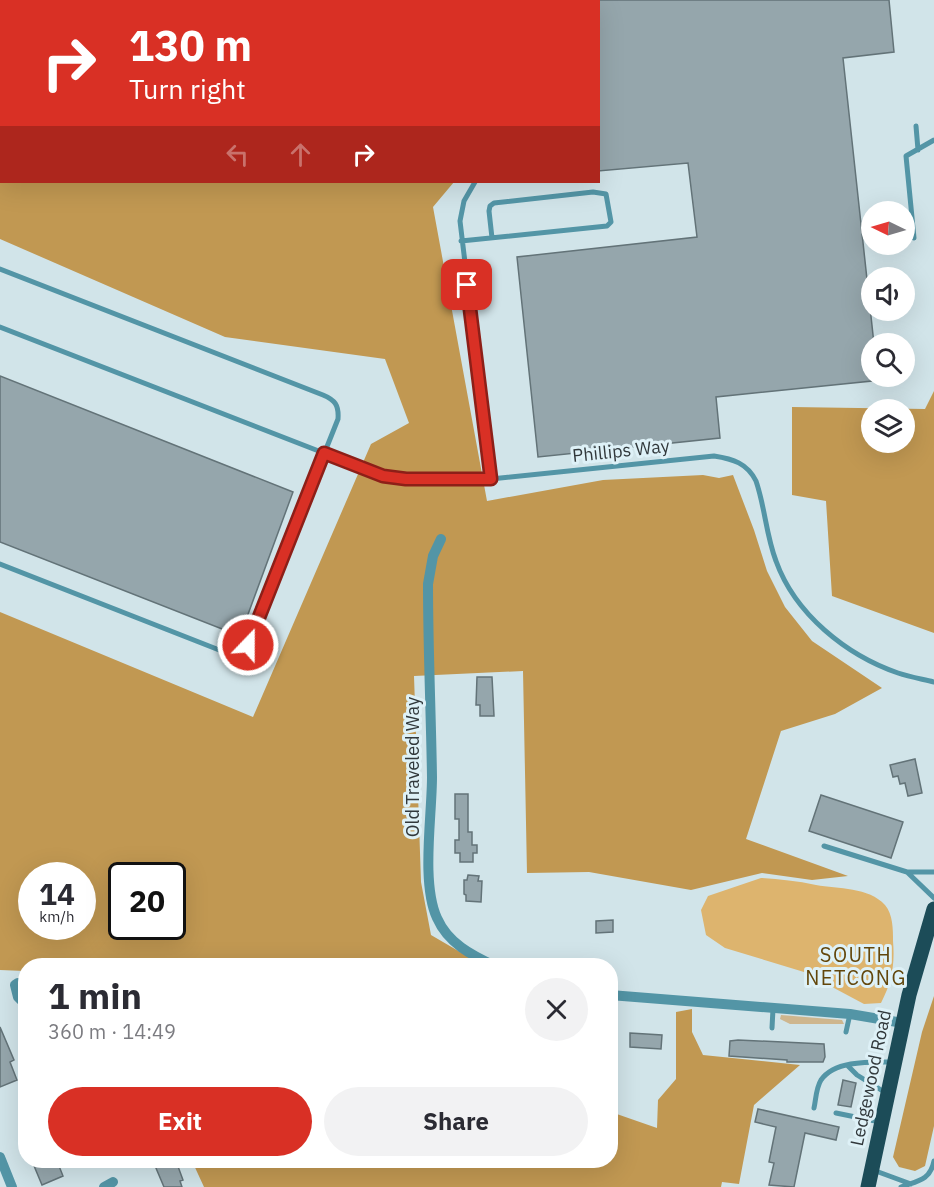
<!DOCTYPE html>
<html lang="en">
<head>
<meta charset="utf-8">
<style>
  :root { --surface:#fff; --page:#f2f2f3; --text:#2b2b33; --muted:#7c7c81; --accent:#d93025 }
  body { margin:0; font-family:"IBM Plex Sans",sans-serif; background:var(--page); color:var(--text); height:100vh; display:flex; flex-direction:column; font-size:22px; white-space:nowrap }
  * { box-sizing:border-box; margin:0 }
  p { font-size:20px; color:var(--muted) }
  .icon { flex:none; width:33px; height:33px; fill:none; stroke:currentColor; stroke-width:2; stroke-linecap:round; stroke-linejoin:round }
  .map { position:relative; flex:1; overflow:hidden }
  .drawer { position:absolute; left:18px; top:958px; width:600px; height:210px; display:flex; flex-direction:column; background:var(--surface); border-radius:24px; box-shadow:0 6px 24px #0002 }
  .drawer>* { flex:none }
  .guide { position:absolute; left:0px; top:0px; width:600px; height:183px; box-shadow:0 6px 24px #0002; background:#d93025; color:#fff; overflow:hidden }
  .needle { width:39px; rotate:275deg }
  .controls { position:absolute; left:861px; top:201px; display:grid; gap:12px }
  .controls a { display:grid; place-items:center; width:54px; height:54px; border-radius:50%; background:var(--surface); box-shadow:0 6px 24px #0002; font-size:30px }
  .speed { position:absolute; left:18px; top:862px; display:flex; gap:12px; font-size:30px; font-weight:700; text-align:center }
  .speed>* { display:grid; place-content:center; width:78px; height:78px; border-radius:50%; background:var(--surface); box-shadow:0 6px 24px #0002; line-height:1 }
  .speed small { font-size:15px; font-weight:400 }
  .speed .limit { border:3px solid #111; border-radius:9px; background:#fff; color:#111 }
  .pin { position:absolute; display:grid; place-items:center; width:51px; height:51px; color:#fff; margin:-26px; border-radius:12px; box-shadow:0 3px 9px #0006 }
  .me { position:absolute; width:66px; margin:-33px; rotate:22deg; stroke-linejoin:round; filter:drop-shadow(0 0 4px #0008) }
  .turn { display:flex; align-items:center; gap:21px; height:126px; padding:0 30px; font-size:27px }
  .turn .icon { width:78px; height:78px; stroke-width:2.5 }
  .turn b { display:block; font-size:42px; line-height:51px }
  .lanes { display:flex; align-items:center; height:57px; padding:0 30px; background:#0003; justify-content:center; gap:30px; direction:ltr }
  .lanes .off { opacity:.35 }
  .round { display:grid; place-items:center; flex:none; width:63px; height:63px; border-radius:32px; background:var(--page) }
  .overview { display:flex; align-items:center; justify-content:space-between; height:102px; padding:0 30px }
  h1 { font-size:36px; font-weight:800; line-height:45px }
  .button { display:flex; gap:12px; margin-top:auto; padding:12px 30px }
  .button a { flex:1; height:69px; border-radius:36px; background:var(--accent); color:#fff; font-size:24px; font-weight:800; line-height:69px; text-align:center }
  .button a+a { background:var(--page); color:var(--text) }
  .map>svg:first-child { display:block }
</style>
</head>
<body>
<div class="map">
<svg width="934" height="1187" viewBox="0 0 934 1187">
  <rect width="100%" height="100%" fill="#d1e4e9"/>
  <path fill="#ceb68e" d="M781 1015 842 1020 844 1024H790L780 1019Z"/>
  <path fill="#c19852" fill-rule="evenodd" d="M0 0H473L2 2V182H454L433 207 487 501 603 480 703 475 719 478 733 475 754 530 767 571 785 607 812 641 882 688 835 714 781 731 746 839 848 876 812 880 762 873 691 890 589 872 527 873 523 671 414 676 421 882 431 935 484 966H26L25 971 0 970V612L253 717 371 444 409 423 385 359 225 337 0 239ZM32 876H82V927H32ZM122 876H172V927H122Z
    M934 391V633L832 596 826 501 792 495V407L925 409ZM872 410H904V442H872Z
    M934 996V1126L925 1166 915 1171 899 1167 893 1157 922 1032Z
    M692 1009V1032L703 1055 800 1065 754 1105 739 1184 722 1182 721 1187H204L192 1161H610L611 1112 657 1128 658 1100 676 1079V1012Z"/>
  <path fill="#ddb46e" d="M761 878C779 879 797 881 816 885 838 889 869 887 885 905 893 914 893 930 893 941 895 964 892 982 881 1003L864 1004 804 972 725 948 706 935 701 910 708 896Z"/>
  <path fill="#95a6ac" stroke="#637378" stroke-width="1.5" d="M598 0H889L894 52 843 58 874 344H872V381L716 397 720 438 538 457 517 257 697 237 688 163 598 171Z
    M0 376 293 492 240 636 0 542Z
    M477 677H492L494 716H480V705H476Z
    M915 759 922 793 908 796 905 783 900 784 898 776 893 777 890 765Z
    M455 794H468V832H472V845H477V853H473V862H460V853H455V840H459V819H455Z
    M821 795 903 822 891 858 809 831Z
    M468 875 479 876 478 881H482L481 902 466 901V895L464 894V880H467Z
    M613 920V932L596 933V921Z
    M0 1027 14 1060 10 1062 17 1080 0 1087Z
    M630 1033 662 1035 661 1049 630 1047Z
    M738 1040 824 1044 825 1057 823 1062H787V1060L729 1056 730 1041Z
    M843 1080 856 1083 851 1107 838 1105Z
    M758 1109 839 1127 836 1140 805 1133 794 1187 769 1185 774 1163 769 1162 776 1127 755 1122Z
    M32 1161H57L63 1176 42 1185Z
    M153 1161H176L183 1180 180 1181 182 1187H164Z"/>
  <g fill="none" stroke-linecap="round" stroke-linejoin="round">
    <path stroke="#5395a6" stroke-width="5" d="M491 2V0
      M916 126 918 150
      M475 182 464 201 460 221 491 479 714 456C733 459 747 463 756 481 765 507 766 535 776 561 795 614 846 655 898 673 910 677 922 679 934 682
      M914 238 906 156 934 140
      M461 241 607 226 611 222 606 194 593 192 494 203 490 206 489 211 492 238
      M0 269 323 395C335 400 339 405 338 419L248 645 241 653 232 655 0 564
      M0 327 383 476 406 479H491
      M824 846 907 872
      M934 872H907L934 898
      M772 1028 773 1009
      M846 1032 850 1014
      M848 1066 857 1075 886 1093
      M814 1108C816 1099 816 1088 821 1080 835 1060 871 1062 892 1062
      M836 1113 880 1122
      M873 1170 911 1184
      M901 1187C917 1181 930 1181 934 1161"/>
    <path stroke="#5395a6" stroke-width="10" d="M441 539 433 556 428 584C428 649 431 713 432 777 432 816 421 883 437 918 448 943 471 955 495 966
      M26 985 18 983 15 985 18 997 26 1005
      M610 995 850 1014 903 1023
      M0 1157 12 1187
      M104 1187 113 1182"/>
    <path stroke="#1c4c58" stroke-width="15" d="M868 1187 909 995 934 909"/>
  </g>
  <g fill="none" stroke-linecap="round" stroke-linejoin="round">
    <g stroke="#8d1f18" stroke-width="15">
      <path id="route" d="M248 645 324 453 383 476 406 479H491L467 285"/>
    </g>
    <use href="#route" stroke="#d93025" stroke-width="10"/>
  </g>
  <g text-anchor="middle" stroke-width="6" stroke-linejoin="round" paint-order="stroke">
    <g font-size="18" fill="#31383b" stroke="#def1f7">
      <text transform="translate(621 451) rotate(-6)" y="6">Phillips Way</text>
      <text transform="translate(413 767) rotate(-90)" y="6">Old Traveled Way</text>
      <text transform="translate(871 1078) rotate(-78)" y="6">Ledgewood Road</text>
    </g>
    <g font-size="20" letter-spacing="1.5" fill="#62460b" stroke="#def1f7">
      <text x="856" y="962">SOUTH<tspan x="856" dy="23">NETCONG</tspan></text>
    </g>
  </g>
</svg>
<div class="controls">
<a><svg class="needle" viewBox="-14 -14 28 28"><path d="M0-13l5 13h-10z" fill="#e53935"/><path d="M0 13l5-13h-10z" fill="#7c7c81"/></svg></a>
<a><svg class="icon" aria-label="sound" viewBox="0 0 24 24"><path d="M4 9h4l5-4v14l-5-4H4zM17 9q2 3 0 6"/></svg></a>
<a><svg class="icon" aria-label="search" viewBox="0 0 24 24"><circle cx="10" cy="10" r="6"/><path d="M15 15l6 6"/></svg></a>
<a><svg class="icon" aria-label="layers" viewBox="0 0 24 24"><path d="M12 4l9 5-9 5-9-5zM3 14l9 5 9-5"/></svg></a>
</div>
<div class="speed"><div>14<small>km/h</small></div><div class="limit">20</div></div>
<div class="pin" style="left:467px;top:285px;background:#d93025"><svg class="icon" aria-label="arrive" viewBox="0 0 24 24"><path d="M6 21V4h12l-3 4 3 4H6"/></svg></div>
<svg class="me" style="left:248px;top:645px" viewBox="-20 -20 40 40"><circle r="17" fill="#d93025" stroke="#fff" stroke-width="3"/><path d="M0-11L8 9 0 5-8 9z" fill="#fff"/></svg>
<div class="guide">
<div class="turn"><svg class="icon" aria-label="right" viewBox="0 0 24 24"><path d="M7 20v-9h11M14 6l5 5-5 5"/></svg><div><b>130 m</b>Turn right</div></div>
<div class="lanes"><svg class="icon off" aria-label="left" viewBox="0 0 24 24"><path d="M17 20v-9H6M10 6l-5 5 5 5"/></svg><svg class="icon off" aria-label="ahead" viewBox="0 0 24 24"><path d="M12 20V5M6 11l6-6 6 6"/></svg><svg class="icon" aria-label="right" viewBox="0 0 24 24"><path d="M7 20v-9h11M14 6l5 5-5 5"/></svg></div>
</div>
<section class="drawer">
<div class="overview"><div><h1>1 min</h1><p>360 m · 14:49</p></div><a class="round"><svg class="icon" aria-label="close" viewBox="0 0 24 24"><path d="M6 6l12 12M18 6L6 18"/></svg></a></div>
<div class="button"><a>Exit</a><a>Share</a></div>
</section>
</div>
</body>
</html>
